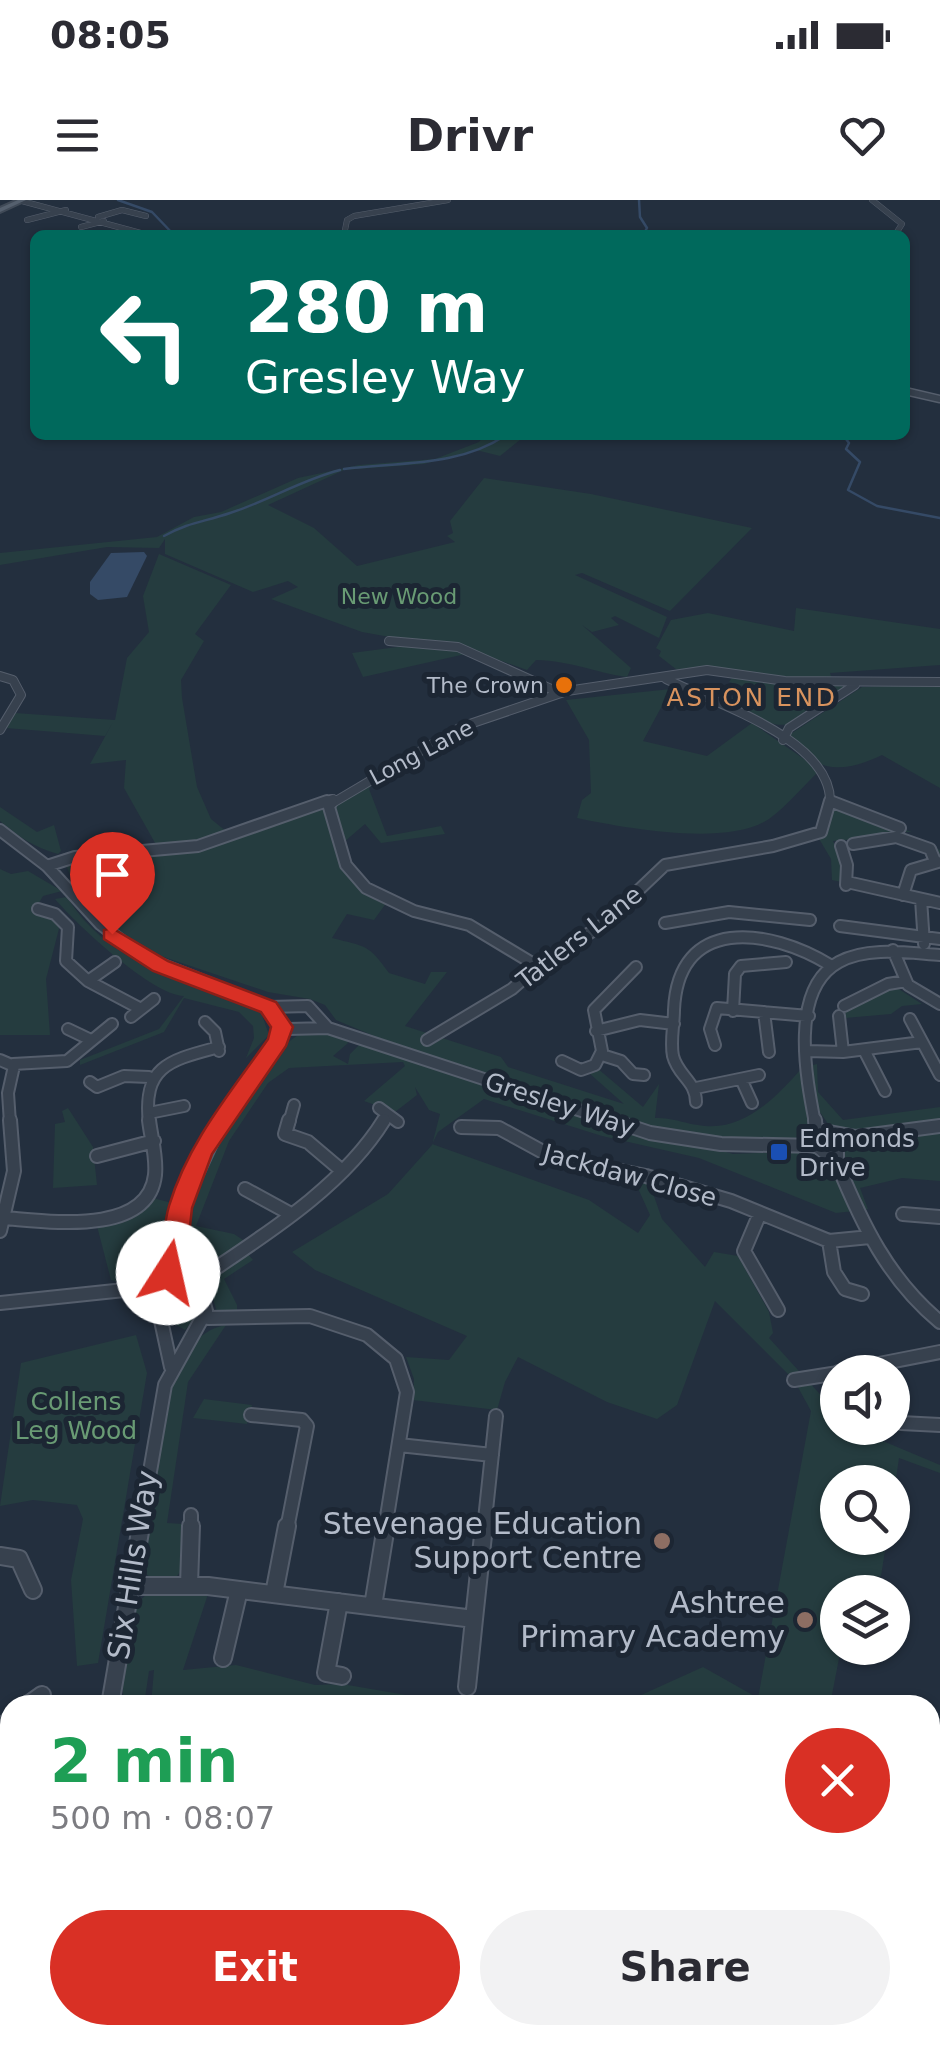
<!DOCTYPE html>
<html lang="en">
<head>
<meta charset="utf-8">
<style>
  :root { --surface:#fff; --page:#f2f2f3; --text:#2b2b33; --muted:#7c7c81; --accent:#d93025 }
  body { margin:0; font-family:"DejaVu Sans",sans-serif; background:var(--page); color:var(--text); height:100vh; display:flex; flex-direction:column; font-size:38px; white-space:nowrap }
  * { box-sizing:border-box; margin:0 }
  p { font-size:32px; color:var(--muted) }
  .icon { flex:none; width:55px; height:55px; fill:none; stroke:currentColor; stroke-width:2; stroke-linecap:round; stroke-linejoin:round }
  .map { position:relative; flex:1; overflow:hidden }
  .drawer { position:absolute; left:0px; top:1495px; width:940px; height:350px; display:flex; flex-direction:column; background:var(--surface); border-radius:30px 30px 0 0; box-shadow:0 2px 8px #0004 }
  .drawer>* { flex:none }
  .banner { position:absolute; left:30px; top:30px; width:880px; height:210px; border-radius:15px; box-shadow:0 2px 8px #0004; background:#00695c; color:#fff; overflow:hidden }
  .buttons { position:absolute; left:820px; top:1155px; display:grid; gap:20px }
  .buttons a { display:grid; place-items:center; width:90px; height:90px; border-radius:50%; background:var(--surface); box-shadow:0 2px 8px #0004; font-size:50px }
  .pin { position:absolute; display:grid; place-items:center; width:85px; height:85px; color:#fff; margin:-102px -42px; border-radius:50% 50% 50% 0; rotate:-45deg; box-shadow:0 0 10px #0007 }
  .pin .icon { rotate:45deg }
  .me { position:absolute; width:110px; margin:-55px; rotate:10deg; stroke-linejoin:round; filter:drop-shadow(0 0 8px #0008) }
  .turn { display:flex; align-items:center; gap:35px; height:210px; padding:0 50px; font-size:45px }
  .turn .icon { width:130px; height:130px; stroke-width:2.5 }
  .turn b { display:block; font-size:70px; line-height:85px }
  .round { display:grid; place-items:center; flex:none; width:105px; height:105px; border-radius:52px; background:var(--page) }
  .overview { display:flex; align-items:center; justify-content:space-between; height:170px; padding:0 50px }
  h1 { font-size:60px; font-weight:600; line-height:75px; color:#1e9e55 }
  .button { display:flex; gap:20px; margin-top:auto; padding:20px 50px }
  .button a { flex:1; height:115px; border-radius:60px; background:var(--accent); color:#fff; font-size:40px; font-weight:600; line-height:115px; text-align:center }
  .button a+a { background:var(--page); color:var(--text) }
  .status { display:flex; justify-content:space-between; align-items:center; height:70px; padding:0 50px; background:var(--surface); direction:ltr }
  .status svg { height:28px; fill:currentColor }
  header { display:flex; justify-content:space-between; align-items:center; height:130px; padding:0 50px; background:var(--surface); font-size:45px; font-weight:600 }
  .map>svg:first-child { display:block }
</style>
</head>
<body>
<div class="status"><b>08:05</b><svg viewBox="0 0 49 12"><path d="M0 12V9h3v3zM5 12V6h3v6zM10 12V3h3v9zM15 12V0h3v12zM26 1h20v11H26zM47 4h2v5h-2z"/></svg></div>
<header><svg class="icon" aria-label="menu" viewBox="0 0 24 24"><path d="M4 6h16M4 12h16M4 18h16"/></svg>Drivr<svg class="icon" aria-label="heart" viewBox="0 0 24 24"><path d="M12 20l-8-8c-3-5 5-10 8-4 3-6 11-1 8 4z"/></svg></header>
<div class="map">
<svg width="940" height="1845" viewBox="0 0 940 1845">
  <rect width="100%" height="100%" fill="#232f3e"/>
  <path fill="#253c3f" d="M485 235 521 239 500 256 476 250 424 264 344 270 268 305 314 328 357 366 455 342 447 336 453 333 450 321 484 278 591 294 752 328 670 411 582 373 575 375 667 417 659 438 615 416 611 418 619 425 592 432 582 425 631 468 627 477C593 472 572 461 536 460L527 470 479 453 362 432 271 399 298 387 288 381 253 392 165 354V339L159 348 107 347 0 365V353L157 337 194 317 221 312 298 278 359 265 435 259 479 242Z
    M159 354 231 385 195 434 204 441 181 480 182 498 197 587 211 619 227 632 194 643 158 648 124 588 126 560 90 564 113 522 105 536 6 528 15 513 115 520 127 458 149 432 143 396Z
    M796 408 940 429V465L830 473 833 482 730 471 681 473 659 456 661 451 656 448 671 420 708 413 794 431Z
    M420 444 470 453 363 477 352 453Z
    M733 476 761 482 847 486C784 530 796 538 725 503L746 488 753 489 729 482Z
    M940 484V588L882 555C845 573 812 575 789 535L862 487Z
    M671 489 643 541 707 556 752 523 820 570C804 585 787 606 769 619 727 647 625 628 577 618L582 600 591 593 589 540 566 500Z
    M397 567 401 571 374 582 369 589 387 636 441 626 445 634 381 643 365 624 344 642 333 607 335 599Z
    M832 606 912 632H900L940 650V660L893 631 890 636 833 641 841 658 842 682 832 680 831 659 818 637Z
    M0 607 37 632 54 625 61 651 58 654C34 647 19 637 0 621Z
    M321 608 328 616 341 661 387 702 374 720 347 714 332 738C367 747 368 744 389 773L425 784 431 772H447L405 826 501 857 508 867 624 904 589 873 597 868 643 907 659 884 655 918C676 918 684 924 705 926 746 930 777 896 802 868L809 935C780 946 689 937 655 931L410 851 336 820 325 805 310 799 268 792 152 753 99 718 75 687 66 665 155 655Z
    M0 669 11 674 28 671 62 691 43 696 37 706 61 721 46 779 50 835H0Z
    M67 697C112 769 190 778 261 812L269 835 246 858 254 838 253 826 239 812 184 798 164 832 80 865V860L159 829 184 796C152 795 78 726 55 699Z
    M894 786 922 804 902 806 891 814 845 818 844 813Z
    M308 831 346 837 348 843 333 856 348 864 350 854 360 844 733 954 815 951 840 980 854 1011 836 1013 699 958 602 936 484 899 438 932 432 944 589 1000 638 1033 650 1015 637 986 649 982 662 1019 705 1067 714 1052 738 1056 769 1112 773 1133 769 1138 837 1213 838 1228H852L940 1265V1273L899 1258 893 1299 892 1282H838V1338H887L881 1376 856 1379 853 1392H838V1448H841L830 1505H619L703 1467 758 1498 811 1211 794 1180 715 1101 677 1205 657 1219 607 1202 518 1157 505 1182 497 1210 413 1200 414 1179 406 1157 449 1160 467 1136 315 1070 292 1052 388 994 432 945 440 914 429 910 415 887 417 895 395 912 364 901 405 866 403 862 289 868 268 883 229 941 196 1026 234 1034 249 1044 210 1067 183 1062C164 1011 258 845 308 831Z
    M817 864 818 892 843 920 940 907V922L852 932 831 928 815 905 813 865Z
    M68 908 93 947 97 985 53 988 55 924 65 922 62 911Z
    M940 930V981L902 978 860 988 868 1009 862 1010 842 960 845 947 861 940Z
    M149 997 176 1004C167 1044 169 1093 111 1080L97 1026Z
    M247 1053 253 1060 224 1079 237 1105V1116L217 1112 208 1082Z
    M180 1076 191 1079 203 1111 185 1130 171 1122 163 1094 169 1080Z
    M226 1125 188 1182 167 1323 182 1324 180 1372 174 1380H152L141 1368C149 1308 152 1136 226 1125Z
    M136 1135 147 1173 98 1463 77 1466 71 1380 83 1319 77 1305 33 1300 0 1306 21 1163Z
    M204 1199 252 1205 247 1224 193 1218Z
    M149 1393 208 1394 183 1470 236 1465 315 1485 342 1484 464 1505H151L154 1470 149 1471 144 1505H124C121 1473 119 1412 149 1393Z
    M10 1620V1835H28L26 1845H0V1628Z
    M74 1835H286L274 1845H73Z"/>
  <path fill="#354a66" d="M144 352 147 356 127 397 98 400 90 394V382L111 353Z"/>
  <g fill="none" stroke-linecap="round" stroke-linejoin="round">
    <path stroke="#354a66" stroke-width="2.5" d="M118 0 152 12 174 35
      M639 0 640 17 647 28 643 35
      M843 235 849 243 846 249 860 262 848 290 877 306 940 318
      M344 269C399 262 459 267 506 235
      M164 336C189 322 204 322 230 313 268 301 301 280 340 270"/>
    <g stroke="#555e6c" stroke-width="6">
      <path id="minor-far5" d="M872 0 902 24 895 35
        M22 1 148 35
        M98 17 122 10 146 16
        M27 20 66 10
        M81 27 104 21
        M344 35 347 20 354 16 448 0"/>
    </g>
    <g stroke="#555e6c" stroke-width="9">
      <path id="minor-far4" d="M905 191 940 199"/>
    </g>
    <g stroke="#555e6c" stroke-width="10">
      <path id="minor-far3" d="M389 441 458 447 560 493
        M0 476 13 480 21 495 0 530
        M666 479C714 503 834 540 830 604
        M783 540 789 528 855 485
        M830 601 837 604
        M320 604 333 599
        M331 604 461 527 567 491 707 470 785 481 940 482"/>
    </g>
    <g stroke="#555e6c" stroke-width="14">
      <path id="minor-far2" d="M332 601 329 607 346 665 366 688 414 711 469 725 537 766
        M830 601 900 628
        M0 630 47 666 100 724 143 757 269 807 308 806 328 828
        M853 644 896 637 930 649 935 661
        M841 646 847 665 846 685
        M47 666 75 657 198 646 327 601
        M847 682 940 703
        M903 695 911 670 938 662
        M921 699 924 744
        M38 709 55 714 68 727 66 761 88 781 141 809
        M665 723 729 712 810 720
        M840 726 940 739
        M893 750 908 785 940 804
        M88 781 115 762
        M844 806 888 784 906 781
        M269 807 288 829 328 828 618 923
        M733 811 735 774 741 766 786 762
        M764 812 769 852
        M839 816 843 852
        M131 817 154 799
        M910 819 940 875
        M205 822 215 832 219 851
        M68 829 91 840
        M596 831 640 820 674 824
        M427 840 512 789 545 760 601 726 665 665 773 646 821 632 830 601
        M715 845 710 829 717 808 809 816
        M864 850 885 891
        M808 851 843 852 922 842
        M602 855 621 861 633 874 644 875
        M0 860 14 866 8 893 10 923
        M562 861 581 870 595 865 602 851 594 810 636 767
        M13 864 67 861 112 824
        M742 881 752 903
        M90 882 97 887 124 876 149 877
        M696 888 759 875
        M696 902C696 881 678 876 673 856 670 842 674 825 674 810 678 715 769 728 830 765
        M379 908 398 922
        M149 913 184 906
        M149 923C142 865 171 860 219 847
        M221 923 279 841 282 827
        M289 923 294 905
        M382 923 387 915
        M815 923C806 877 789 789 839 762 868 746 909 753 940 755"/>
    </g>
    <g stroke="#555e6c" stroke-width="16">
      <path id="minor-far1" d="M289 920 285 934 308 942 341 970
        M611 920 650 933 721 944 817 946 837 963
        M815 920 816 934
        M461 927 499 928 554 958 646 976 731 1001 829 1041 870 1037
        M815 936 824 931 856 937 940 926
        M837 949V963C862 1024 888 1079 940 1122
        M97 956 154 941
        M245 989 289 1013
        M760 1013 744 1051 778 1110
        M903 1014 940 1017
        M4 1018C46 1021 148 1037 155 975 157 956 151 938 149 920
        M0 1031 14 971 10 920
        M829 1041 834 1072 845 1089 862 1094
        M173 1071 182 1006 222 920
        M160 1079 157 1102 171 1167
        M198 1080C263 1036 342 988 384 920
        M0 1103 134 1089 178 1070 198 1080 206 1111 165 1185 140 1329
        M208 1118 310 1116 367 1135 396 1159 407 1192 385 1329
        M838 1172 940 1152
        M794 1180 838 1173
        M251 1215 302 1220 307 1226 287 1329
        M901 1223 940 1225
        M399 1245 492 1255
        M191 1329V1315
        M484 1329 496 1216"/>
    </g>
    <g stroke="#555e6c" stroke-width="20">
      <path id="minor" d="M0 1356 19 1359 33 1390
        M189 1385 191 1326
        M130 1386H208L474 1419 484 1326
        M274 1394 287 1326
        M339 1402 326 1473 342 1476
        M373 1406 386 1326
        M223 1458 239 1390
        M467 1487 474 1419
        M28 1505 42 1495
        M110 1505 141 1326
        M0 1529 10 1520
        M414 1835 419 1845
        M651 1835 657 1845
        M54 1845 56 1835
        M510 1845 525 1835
        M797 1845 800 1835"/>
    </g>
    <g stroke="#404a57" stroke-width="4">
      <path id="major" d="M18 0H26L0 12V8Z"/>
    </g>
    <use href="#minor-far5" stroke="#37414e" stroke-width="5"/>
    <use href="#minor-far4" stroke="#37414e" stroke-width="6"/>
    <use href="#minor-far3" stroke="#37414e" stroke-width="8"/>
    <use href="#minor-far2" stroke="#37414e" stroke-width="10"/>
    <use href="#minor-far1" stroke="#37414e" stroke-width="12"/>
    <use href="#minor" stroke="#37414e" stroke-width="16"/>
    <use href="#major" fill="#55606e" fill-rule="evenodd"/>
  </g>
  <path fill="#d93025" stroke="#8d1f18" stroke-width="2.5" d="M112 728 168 761 276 802 293 827 286 846 212 954 192 1008 185 1071 182 1078 168 1084 155 1073C165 1052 162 1029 169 1006 188 942 231 892 268 839L271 827 261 812 153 771 104 739V730Z"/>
  <circle fill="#e8710a" stroke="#1c2633" stroke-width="4" cx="564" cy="485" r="10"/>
  <rect fill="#1a4fb4" stroke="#1c2633" stroke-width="4" x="769" y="942" width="20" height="20" rx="5"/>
  <g fill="#8d6e63" stroke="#1c2633" stroke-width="4">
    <circle cx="662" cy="1341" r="10"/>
    <circle cx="805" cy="1420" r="10"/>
  </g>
  <g text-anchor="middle" stroke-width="10" stroke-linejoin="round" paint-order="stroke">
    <g font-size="22" fill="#699b74" stroke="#1c2633">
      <text x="399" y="404">New Wood</text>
    </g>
    <g font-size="22" fill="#b3bbc9" stroke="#1c2633" text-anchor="end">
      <text x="544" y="493">The Crown</text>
    </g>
    <g font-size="22" fill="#b3bbc9" stroke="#1c2633">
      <text transform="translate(421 552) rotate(-28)" y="8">Long Lane</text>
    </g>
    <g font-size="25" letter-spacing="2.5" fill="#d9935e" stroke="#1c2633">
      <text x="752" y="506">ASTON END</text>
    </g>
    <g font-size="25" fill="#b3bbc9" stroke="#1c2633">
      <text transform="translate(579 737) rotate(-38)" y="9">Tatlers Lane</text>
      <text transform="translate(560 904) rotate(18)" y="9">Gresley Way</text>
      <text transform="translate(630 975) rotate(15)" y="9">Jackdaw Close</text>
    </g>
    <g font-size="25" fill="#b3bbc9" stroke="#1c2633" text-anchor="start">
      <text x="799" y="947">Edmonds<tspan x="799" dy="29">Drive</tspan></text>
    </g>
    <g font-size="25" fill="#699b74" stroke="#1c2633">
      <text x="76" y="1210">Collens<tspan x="76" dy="29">Leg Wood</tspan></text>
    </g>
    <g font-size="30" fill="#b3bbc9" stroke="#1c2633" text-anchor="end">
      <text x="642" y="1334">Stevenage Education<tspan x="642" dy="34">Support Centre</tspan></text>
      <text x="785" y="1413">Ashtree<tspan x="785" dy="34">Primary Academy</tspan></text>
    </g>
    <g font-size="30" fill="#b3bbc9" stroke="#1c2633">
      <text transform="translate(133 1365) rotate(-81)" y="10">Six Hills Way</text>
    </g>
  </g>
</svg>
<div class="buttons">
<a><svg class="icon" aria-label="sound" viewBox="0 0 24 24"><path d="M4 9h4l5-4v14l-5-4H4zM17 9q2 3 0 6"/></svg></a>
<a><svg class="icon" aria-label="search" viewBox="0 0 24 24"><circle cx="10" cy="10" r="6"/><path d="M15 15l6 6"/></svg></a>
<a><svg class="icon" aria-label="layers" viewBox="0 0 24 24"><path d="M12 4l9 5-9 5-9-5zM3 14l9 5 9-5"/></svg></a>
</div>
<div class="pin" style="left:112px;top:734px;background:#d93025"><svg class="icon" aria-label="arrive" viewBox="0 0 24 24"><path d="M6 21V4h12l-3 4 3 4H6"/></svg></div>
<svg class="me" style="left:168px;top:1073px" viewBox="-20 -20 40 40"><circle r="19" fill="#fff"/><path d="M0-13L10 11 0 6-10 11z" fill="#d93025"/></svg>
<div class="banner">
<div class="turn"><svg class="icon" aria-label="left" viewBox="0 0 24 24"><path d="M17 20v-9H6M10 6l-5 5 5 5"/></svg><div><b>280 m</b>Gresley Way</div></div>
</div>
<section class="drawer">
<div class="overview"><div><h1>2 min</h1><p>500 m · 08:07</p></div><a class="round" style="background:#d93025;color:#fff"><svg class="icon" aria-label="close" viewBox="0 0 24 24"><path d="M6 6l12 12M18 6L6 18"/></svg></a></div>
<div class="button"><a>Exit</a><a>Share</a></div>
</section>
</div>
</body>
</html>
